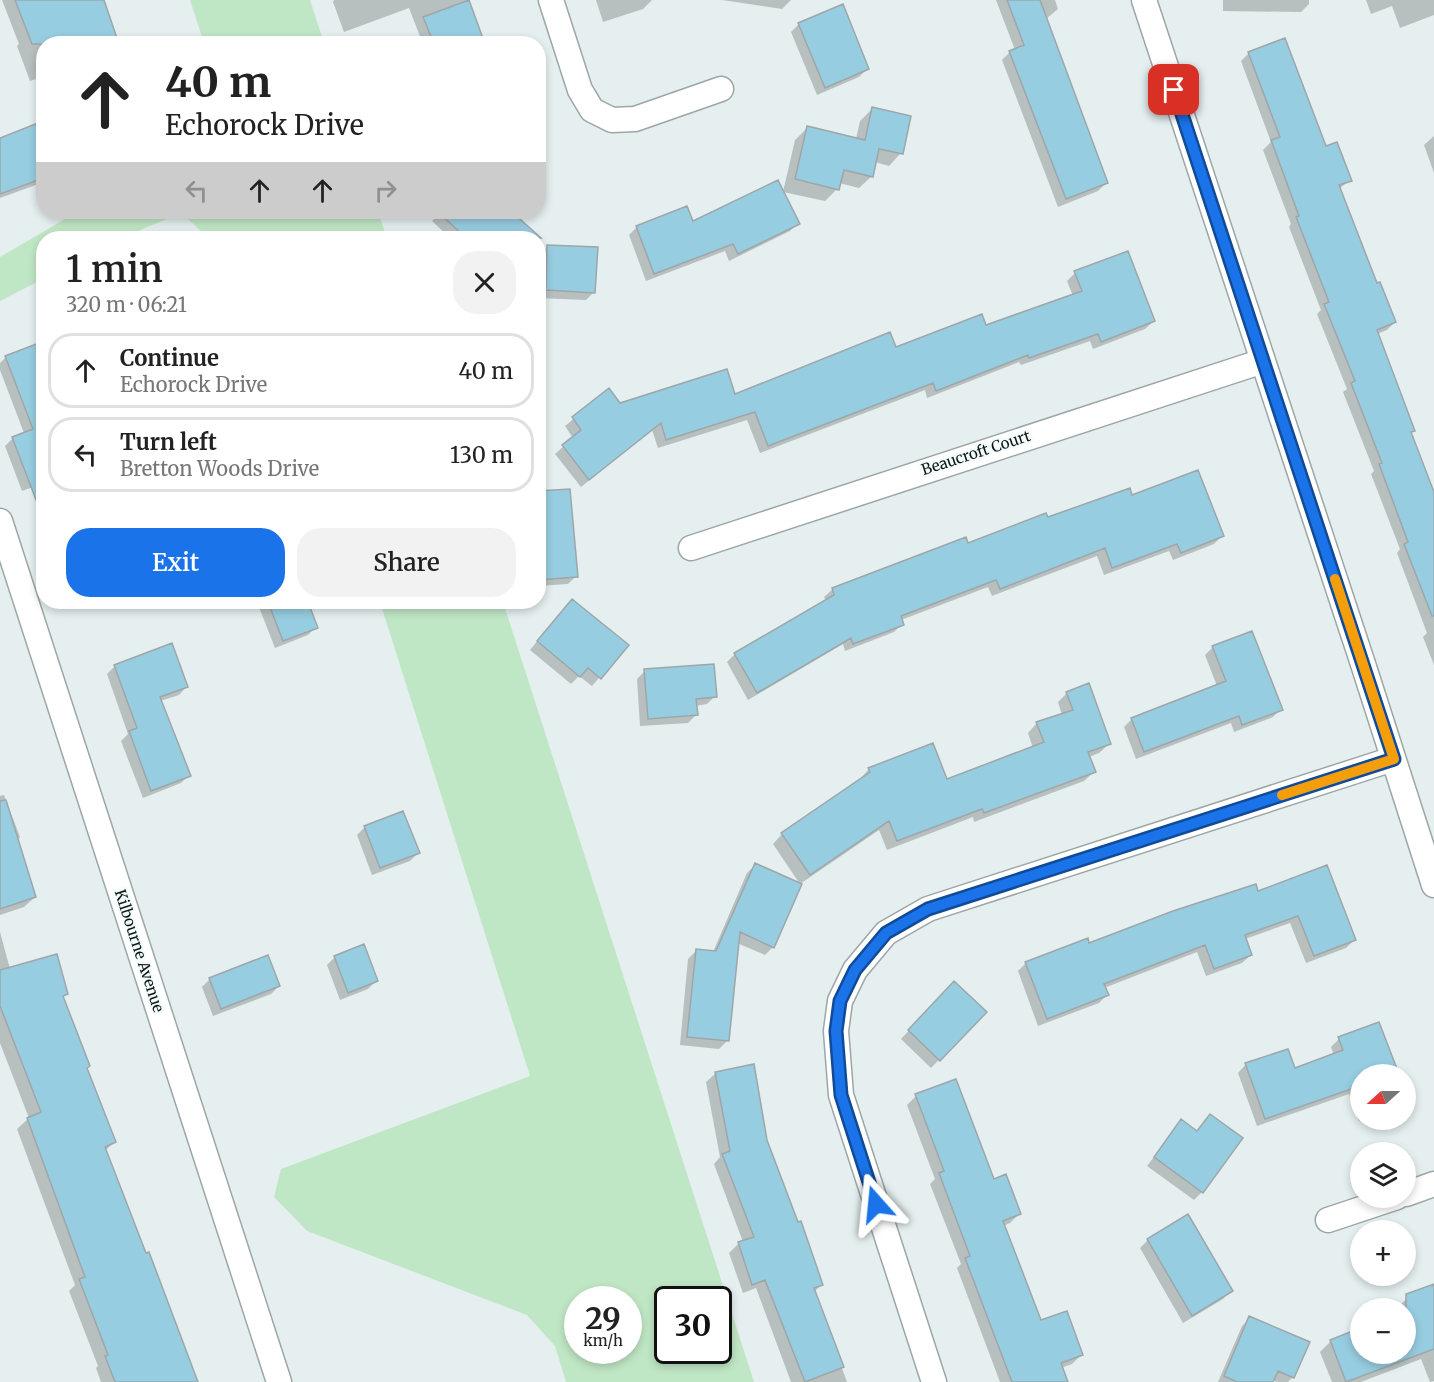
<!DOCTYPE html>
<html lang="en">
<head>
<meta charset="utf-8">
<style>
  :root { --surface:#fff; --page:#f2f2f2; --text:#222; --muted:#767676; --line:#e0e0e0; --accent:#1a73e8 }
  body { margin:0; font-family:Merriweather,serif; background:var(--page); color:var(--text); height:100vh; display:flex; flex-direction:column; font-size:22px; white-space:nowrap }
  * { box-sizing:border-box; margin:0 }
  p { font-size:20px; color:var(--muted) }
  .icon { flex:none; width:33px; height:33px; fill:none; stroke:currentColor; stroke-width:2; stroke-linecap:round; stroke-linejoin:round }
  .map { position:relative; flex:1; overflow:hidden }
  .side { position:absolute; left:36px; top:231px; width:510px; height:378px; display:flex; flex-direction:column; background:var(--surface); border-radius:24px; box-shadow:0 3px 9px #0003 }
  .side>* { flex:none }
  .guide { position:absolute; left:36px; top:36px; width:510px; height:183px; border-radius:24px; box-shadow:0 3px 9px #0003; background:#fff; color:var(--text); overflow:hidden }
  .needle { width:39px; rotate:249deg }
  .buttons { position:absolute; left:1350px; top:1064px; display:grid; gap:12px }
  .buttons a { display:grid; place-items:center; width:66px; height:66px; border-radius:50%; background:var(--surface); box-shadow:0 3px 9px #0003; font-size:30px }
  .speed { position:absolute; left:564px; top:1286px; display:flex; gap:12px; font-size:30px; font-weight:700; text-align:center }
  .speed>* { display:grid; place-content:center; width:78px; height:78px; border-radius:50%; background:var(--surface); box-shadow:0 3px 9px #0003; line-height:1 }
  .speed small { font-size:15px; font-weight:400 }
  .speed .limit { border:3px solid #111; border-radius:9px; background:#fff; color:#111 }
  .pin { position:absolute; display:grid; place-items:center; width:51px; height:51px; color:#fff; margin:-26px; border-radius:12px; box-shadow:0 3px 9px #0006 }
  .me { position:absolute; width:66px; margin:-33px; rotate:342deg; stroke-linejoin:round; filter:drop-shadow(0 0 4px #0008) }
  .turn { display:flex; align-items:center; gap:21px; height:126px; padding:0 30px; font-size:27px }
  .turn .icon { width:78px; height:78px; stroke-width:2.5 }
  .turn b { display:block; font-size:42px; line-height:51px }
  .lanes { display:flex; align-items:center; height:57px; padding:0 30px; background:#0003; justify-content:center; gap:30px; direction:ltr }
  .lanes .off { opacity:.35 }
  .round { display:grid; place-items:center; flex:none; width:63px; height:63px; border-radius:24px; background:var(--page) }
  .head { display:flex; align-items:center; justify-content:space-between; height:102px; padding:0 30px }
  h1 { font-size:36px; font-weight:600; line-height:45px }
  .action { display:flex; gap:12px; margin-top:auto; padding:12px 30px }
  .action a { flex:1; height:69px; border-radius:24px; background:var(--accent); color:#fff; font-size:24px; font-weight:600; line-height:69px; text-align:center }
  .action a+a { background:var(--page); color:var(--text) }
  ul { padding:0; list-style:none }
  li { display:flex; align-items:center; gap:18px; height:75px; margin:0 12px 9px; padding:0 18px; border:3px solid var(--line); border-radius:24px }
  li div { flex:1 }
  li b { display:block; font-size:22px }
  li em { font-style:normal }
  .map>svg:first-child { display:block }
</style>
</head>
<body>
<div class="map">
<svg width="1434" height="1382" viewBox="0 0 1434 1382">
  <rect width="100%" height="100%" fill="#e5efef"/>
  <path fill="#c0e7c5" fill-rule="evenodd" d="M190 0H310L324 43H204Z
    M77 212H378L387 238H209L181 213 121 238H44L43 279 0 301V257Z
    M380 602H503L754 1382H566L555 1346 527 1315 307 1231 274 1197 281 1169 530 1076ZM578 1299H628V1350H578ZM668 1299H718V1350H668Z"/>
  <path fill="#0003" d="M2 0H90L44 44V76L30 81 17 46 19 44Z
    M334 0H467L484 44H423L409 8 344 32 333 2Z
    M596 0H652L643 9 603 22Z
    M722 0H791L782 9Z
    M996 0H1055L1058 9 1046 19 1106 183 1098 191 1058 207 1002 60 1010 52 1015 50Z
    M1223 0H1309V4L1301 12 1223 11Z
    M1366 0H1434V15L1400 28 1392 6 1371 14Z
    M799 24 868 68 859 77 817 95 791 32Z
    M1249 53 1350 180 1339 189 1376 285 1395 322 1387 330 1377 334 1413 430 1410 434 1434 496V665L1423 637 1427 633 1397 553 1400 549 1371 474 1374 471 1343 392 1347 389 1317 314 1321 310 1289 227 1291 224 1263 150 1271 142 1241 61Z
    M873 108 901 153 889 166 875 162 872 176 859 188 839 183 837 189 825 201 783 192 795 140 807 128 856 139 860 121Z
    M1434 136V173L1424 145Z
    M0 139 44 142V182L0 198Z
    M441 212H510L532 232 526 238H450L432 221Z
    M692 223H798L790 231 729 261 725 251 646 281 629 235 637 227Z
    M548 247 594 292 586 300 538 298 540 255Z
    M1075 273 1154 321 1145 329 1093 349 1090 341 1021 365 1019 362 927 398 925 390 760 453 747 420 658 448 652 430 581 487 555 454 573 438 565 426 608 390 620 404 734 396 895 349 985 327 1073 296 1067 281Z
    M44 343V483L22 491 5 446 13 438 24 433 0 370V363L6 357Z
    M538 493 576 576 568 584 538 586Z
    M1131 497 1222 536 1214 544 1173 560 1169 551 1104 575 1097 556 992 596 988 587 901 620 902 624 894 632 845 651 843 644 748 700 727 662 735 654 826 601 824 597 833 589 1047 519Z
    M257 602H306L316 627 308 635 275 648Z
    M564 609 627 645 592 686 579 676 571 684 530 650Z
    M1213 647 1281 709 1273 717 1234 732 1231 723 1136 759 1124 727 1132 719 1217 686 1205 655Z
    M115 666 187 686 179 695 160 701 189 775 181 783 143 798 121 741 128 734 107 674Z
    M645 671 715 696 707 704 695 706 696 715 688 723 640 726 637 679Z
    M1067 693 1109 744 1099 753 1089 757 1094 772 1084 781 974 822 973 817 887 850 879 830 800 884 773 844 782 834 860 780V779L869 769 946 781 1033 748 1028 733 1037 723 1062 715 1058 702Z
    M4 795 20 837 17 841 35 897 24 907 0 915V796Z
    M365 827 418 853 410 861 372 875 357 835Z
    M755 865 773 947 765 955 737 943 728 1040 719 1049 680 1045 688 959 696 951 713 952 747 873Z
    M1257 893 1354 940 1346 948 1306 963 1290 923 1245 939 1251 955 1242 963 1206 976 1197 952 1104 988 1107 995 1099 1003 1038 1026 1018 971 1026 963Z
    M0 932 10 969 67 994 62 998 86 1069 114 1142 105 1151 191 1382H101L96 1368 98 1366 69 1291 75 1285 17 1129 29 1118 0 1043Z
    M335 957 376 981 368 989 340 1000 327 965Z
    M210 979 279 986 271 994 213 1016 202 987Z
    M954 983 985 1012 931 1068 901 1039Z
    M1339 1039 1398 1074H1360V1119H1364L1359 1121 1349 1094 1257 1126 1238 1073 1246 1064 1294 1070 1334 1055 1331 1047Z
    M716 1073 765 1140 821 1285 814 1292 847 1382H791L756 1288 743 1293 729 1253 739 1243 743 1242 714 1164 720 1157 706 1082Z
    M916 1096 993 1181 1019 1214 1010 1223 1003 1226 1040 1322 1081 1355 1072 1364 1061 1368 1066 1382H1000L957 1268 961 1264 930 1184 935 1179 907 1105Z
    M1210 1116 1202 1192 1194 1200 1147 1166 1181 1121 1196 1132Z
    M1148 1240 1231 1291 1223 1299 1183 1323 1140 1248Z
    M1434 1286V1381L1430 1382 1421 1359 1361 1382H1332L1320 1352 1331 1341 1360 1330V1353H1406V1308H1402L1401 1304 1412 1294Z
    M1250 1318 1293 1377 1288 1382H1277L1272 1380 1271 1382H1218L1242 1326Z"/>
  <path fill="#97cde0" stroke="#9ea6a9" stroke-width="1.5" d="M15 0H104L119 44H32Z
    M469 0 485 44H434L423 17Z
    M1007 0H1040L1108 183 1066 199 1009 51 1024 45Z
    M843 4 869 69 825 88 798 23Z
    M1285 38 1326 146 1337 142 1352 181 1339 185 1377 283 1380 282 1396 322 1377 330 1415 431 1411 432 1434 492V616H1432L1404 544 1408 542 1379 464 1382 463 1351 383 1355 381 1324 304 1329 302 1296 217 1299 216 1271 140 1280 137 1248 52Z
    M872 107 911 116 903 154 879 149 873 177 844 170 839 190 795 179 807 126 865 140Z
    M38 123 44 138V178L0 194V138Z
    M778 180 800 224 738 254 733 244 654 274 636 226 687 206 693 221Z
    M438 212H512L541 238H466Z
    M547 245 598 247 595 293 546 290Z
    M1128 251 1155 321 1101 342 1098 334 1029 358 1028 355 936 391 933 383 768 446 755 412 666 440 661 423 589 480 562 445 581 430 572 417 609 388 620 403 727 369 735 394 890 332 896 347 982 314 986 325 1082 291 1074 271Z
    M44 341V512L41 513 12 437 33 429 5 356Z
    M1198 470 1224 536 1181 553 1177 544 1112 568 1105 548 1000 589 996 580 901 616 904 625 853 644 851 638 757 693 734 653 834 595 832 588 966 537 968 543 1046 513 1048 517 1130 488 1132 495Z
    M570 489 578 577 538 580V491Z
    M572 599 629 645 601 679 588 668 580 677 537 641Z
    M268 602H308L318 628 283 641Z
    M1252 631 1283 710 1242 725 1239 716 1144 752 1131 718 1226 681 1212 646Z
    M172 643 188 687 160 697 191 776 151 791 129 731 137 728 114 665Z
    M714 664 717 697 696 699 698 715 648 719 644 669Z
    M1089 683 1111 744 1088 752 1096 772 984 813 982 809 897 841 889 821 810 875 781 833 870 772 868 768 933 743 947 779 1044 742 1036 722 1073 710 1066 692Z
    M6 800 36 897 0 909V801Z
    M403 811 420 853 380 868 364 826Z
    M755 863 802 884 774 948 740 932 729 1041 687 1037 696 949 716 951Z
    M1327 865 1356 940 1314 956 1298 916 1245 935 1252 955 1214 969 1205 945 1104 984 1109 995 1047 1019 1025 962 1088 938 1089 943 1173 911 1256 884 1258 891Z
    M364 944 378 981 348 993 334 956Z
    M57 954 68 994 63 996 90 1066 87 1068 116 1142 105 1147 146 1253 149 1252 198 1382H115L105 1356 108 1355 79 1279 85 1277 27 1118 41 1112 0 1006V970Z
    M268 955 280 986 221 1009 209 978Z
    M954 981 987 1012 940 1061 908 1030Z
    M1379 1022 1399 1074H1360V1095L1357 1087 1265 1119 1245 1063 1288 1049 1295 1068 1343 1050 1338 1037Z
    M754 1064 767 1140 798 1222 801 1221 823 1285 814 1288 844 1367 805 1382 765 1280 752 1285 738 1242 754 1237 722 1154 730 1151 715 1072Z
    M956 1079 994 1179 1006 1174 1021 1214 1003 1221 1041 1320 1067 1311 1083 1355 1061 1363 1068 1382H1012L965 1258 970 1256 939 1173 944 1171 915 1094Z
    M1210 1114 1243 1138 1203 1193 1154 1157 1181 1119 1197 1131Z
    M1188 1214 1233 1291 1192 1316 1147 1239Z
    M1434 1284V1349L1346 1382 1330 1340 1360 1328V1353H1406V1294Z
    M1249 1316 1310 1342 1294 1378 1278 1371 1273 1382H1237L1224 1376Z"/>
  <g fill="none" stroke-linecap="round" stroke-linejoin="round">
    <g stroke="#9da6a6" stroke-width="27">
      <path id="minor" d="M551 0 580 90 592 110 612 120 635 119 721 89
        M1144 0 1363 664 1434 885
        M0 521 279 1382
        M691 548 1263 361
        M1406 1194 1434 1184
        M1328 1220 1397 1197
        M934 1382 841 1095 836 1031 840 1001 855 970 886 933 928 909 1393 759"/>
    </g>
    <use href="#minor" stroke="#fff" stroke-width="24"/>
  </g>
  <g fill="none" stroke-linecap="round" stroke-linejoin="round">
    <g stroke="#114b97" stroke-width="15">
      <path id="route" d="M876 1204 841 1095 836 1031 840 1001 855 970 886 933 928 909 1394 759 1174 90"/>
    </g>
    <use href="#route" stroke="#1a73e8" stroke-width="10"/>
    <path stroke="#f59e0b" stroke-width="10" d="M1282 795 1394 759 1335 579"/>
  </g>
  <g text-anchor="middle" stroke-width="4.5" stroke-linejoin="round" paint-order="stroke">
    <g font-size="15" fill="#101414" stroke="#f3fcfc">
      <text transform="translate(976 453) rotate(-18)" y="5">Beaucroft Court</text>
      <text transform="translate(139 951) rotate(72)" y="5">Kilbourne Avenue</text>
    </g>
  </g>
</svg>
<div class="buttons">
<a><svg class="needle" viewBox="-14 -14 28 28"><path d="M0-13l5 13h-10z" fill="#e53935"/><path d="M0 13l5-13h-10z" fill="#767676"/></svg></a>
<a><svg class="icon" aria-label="layers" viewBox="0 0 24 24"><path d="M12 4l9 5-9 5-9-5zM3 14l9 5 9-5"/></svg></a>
<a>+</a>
<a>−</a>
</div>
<div class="speed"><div>29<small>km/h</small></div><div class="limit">30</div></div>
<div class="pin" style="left:1174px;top:90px;background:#d93025"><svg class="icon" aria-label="arrive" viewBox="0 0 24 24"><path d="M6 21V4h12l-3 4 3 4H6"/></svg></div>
<svg class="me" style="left:876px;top:1204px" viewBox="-20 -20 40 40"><path d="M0-17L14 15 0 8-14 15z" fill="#1a73e8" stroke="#fff" stroke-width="4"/></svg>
<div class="guide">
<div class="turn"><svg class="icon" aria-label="ahead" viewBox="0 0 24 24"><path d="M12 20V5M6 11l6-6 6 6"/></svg><div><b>40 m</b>Echorock Drive</div></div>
<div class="lanes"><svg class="icon off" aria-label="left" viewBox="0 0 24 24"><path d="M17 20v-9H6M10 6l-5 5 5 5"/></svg><svg class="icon" aria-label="ahead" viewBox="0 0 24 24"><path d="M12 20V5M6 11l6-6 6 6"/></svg><svg class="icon" aria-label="ahead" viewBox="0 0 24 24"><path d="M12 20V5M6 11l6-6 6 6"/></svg><svg class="icon off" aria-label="right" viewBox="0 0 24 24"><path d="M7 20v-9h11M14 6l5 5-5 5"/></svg></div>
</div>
<section class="side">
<div class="head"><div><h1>1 min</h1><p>320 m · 06:21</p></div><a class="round"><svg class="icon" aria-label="close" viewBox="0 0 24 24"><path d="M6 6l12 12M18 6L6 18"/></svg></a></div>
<ul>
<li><svg class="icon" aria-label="ahead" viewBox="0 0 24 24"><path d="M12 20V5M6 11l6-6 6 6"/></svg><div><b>Continue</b><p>Echorock Drive</p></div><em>40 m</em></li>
<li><svg class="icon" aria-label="left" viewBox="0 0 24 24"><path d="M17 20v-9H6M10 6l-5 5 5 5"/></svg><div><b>Turn left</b><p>Bretton Woods Drive</p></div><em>130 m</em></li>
</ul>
<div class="action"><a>Exit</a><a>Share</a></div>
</section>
</div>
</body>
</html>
